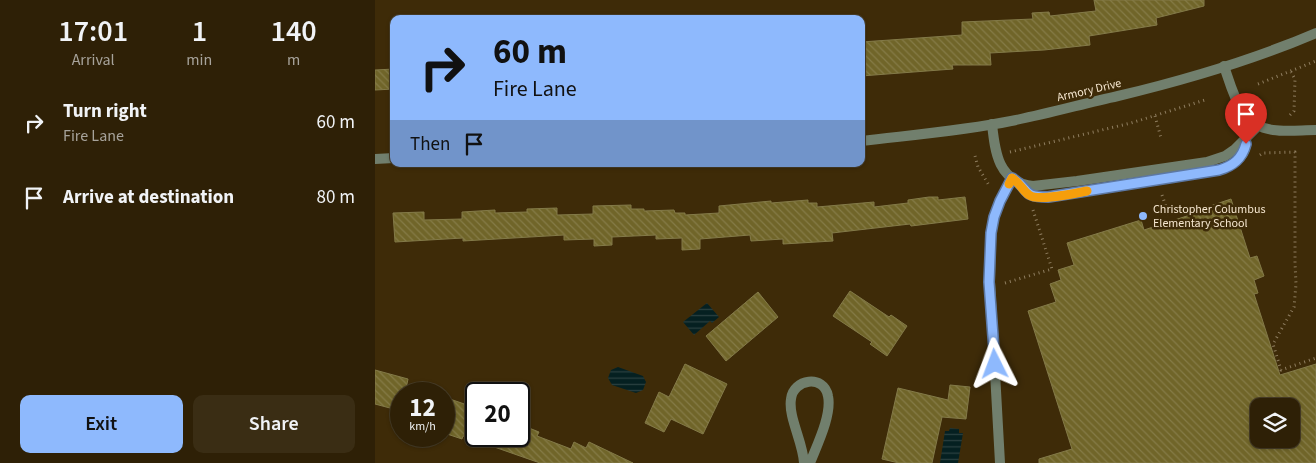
<!DOCTYPE html>
<html lang="en">
<head>
<meta charset="utf-8">
<style>
  :root { --surface:#2e2006; --page:#3a2d14; --text:#f1f3f6; --muted:#a7a39b; --line:#493e28; --accent:#8eb9fd }
  body { margin:0; font-family:"Source Sans 3",sans-serif; background:var(--page); color:var(--text); height:100vh; display:flex; flex-direction:column; font-size:19px; white-space:nowrap }
  * { box-sizing:border-box; margin:0 }
  p { font-size:16px; color:var(--muted) }
  .icon { flex:none; width:28px; height:28px; fill:none; stroke:currentColor; stroke-width:2; stroke-linecap:round; stroke-linejoin:round }
  .map { position:relative; flex:1; overflow:hidden }
  .sheet { display:flex; flex-direction:column; background:var(--surface); width:375px }
  .sheet>* { flex:none }
  .guide { position:absolute; left:15px; top:15px; width:475px; height:152px; border-radius:10px; box-shadow:0 1px 4px #0004,0 0 0 1px var(--line); background:#8eb9fd; color:#111; overflow:hidden }
  .buttons { position:absolute; left:875px; top:398px; display:grid; gap:10px }
  .buttons a { display:grid; place-items:center; width:50px; height:50px; border-radius:10px; background:var(--surface); box-shadow:0 1px 4px #0004,0 0 0 1px var(--line); font-size:25px }
  .speed { position:absolute; left:15px; top:382px; display:flex; gap:10px; font-size:25px; font-weight:700; text-align:center }
  .speed>* { display:grid; place-content:center; width:65px; height:65px; border-radius:50%; background:var(--surface); box-shadow:0 1px 4px #0004,0 0 0 1px var(--line); line-height:1 }
  .speed small { font-size:12px; font-weight:400 }
  .speed .limit { border:2px solid #111; border-radius:8px; background:#fff; color:#111 }
  .pin { position:absolute; display:grid; place-items:center; width:42px; height:42px; color:#fff; margin:-51px -21px; border-radius:50% 50% 50% 0; rotate:-45deg; box-shadow:0 0 5px #0007 }
  .pin .icon { rotate:45deg }
  .me { position:absolute; width:55px; margin:-28px; rotate:357deg; stroke-linejoin:round; filter:drop-shadow(0 0 4px #0008) }
  .turn { display:flex; align-items:center; gap:18px; height:105px; padding:0 20px; font-size:22px }
  .turn .icon { width:65px; height:65px; stroke-width:2.5 }
  .turn b { display:block; font-size:35px; line-height:42px }
  .then { display:flex; align-items:center; height:48px; padding:0 20px; background:#0003; gap:10px; font-size:19px }
  .eta { display:flex; justify-content:space-evenly; align-items:center; height:85px; text-align:center }
  .eta b { font-size:30px; font-weight:600; line-height:35px }
  .primary-button { display:flex; gap:10px; margin-top:auto; padding:10px 20px }
  .primary-button a { flex:1; height:58px; border-radius:10px; background:var(--accent); color:#111; font-size:20px; font-weight:600; line-height:58px; text-align:center }
  .primary-button a+a { background:var(--page); color:var(--text) }
  ul { padding:0; list-style:none }
  li { display:flex; align-items:center; gap:15px; height:75px; padding:0 20px }
  li div { flex:1 }
  li b { display:block; font-size:19px }
  li em { font-style:normal }
  main { display:flex; flex:1; min-height:0 }
  .map>svg:first-child { display:block }
</style>
</head>
<body>
<main>
<section class="sheet">
<div class="eta">
<div><b>17:01</b><p>Arrival</p></div>
<div><b>1</b><p>min</p></div>
<div><b>140</b><p>m</p></div>
</div>
<ul>
<li><svg class="icon" aria-label="right" viewBox="0 0 24 24"><path d="M7 20v-9h11M14 6l5 5-5 5"/></svg><div><b>Turn right</b><p>Fire Lane</p></div><em>60 m</em></li>
<li><svg class="icon" aria-label="arrive" viewBox="0 0 24 24"><path d="M6 21V4h12l-3 4 3 4H6"/></svg><div><b>Arrive at destination</b></div><em>80 m</em></li>
</ul>
<div class="primary-button"><a>Exit</a><a>Share</a></div>
</section>
<div class="map">
<svg width="941" height="463" viewBox="0 0 941 463">
  <defs>
    <pattern id="water-rules" width="6" height="5" patternUnits="userSpaceOnUse" patternTransform="scale(1.25)"><rect width="6" height="5" fill="#052021"/><path d="M0 2.5h6" fill="none" stroke="#2a4040"/></pattern>
    <pattern id="building-back-hatch" width="6" height="6" patternUnits="userSpaceOnUse" patternTransform="scale(1.25)"><rect width="6" height="6" fill="#706529"/><path d="M-1 5l2 2M0 0l6 6M5-1l2 2" fill="none" stroke="#857b47"/></pattern>
  </defs>
  <rect width="100%" height="100%" fill="#3e2b08"/>
  <path fill="url(#water-rules)" d="M332 303 344 317 337 323 335 321 319 335 308 322Z
    M243 367 268 376 271 382 268 390 261 393 237 385 233 378 236 370Z
    M575 428 584 429V433H588L583 463H565L570 431H574Z"/>
  <path fill="url(#building-back-hatch)" stroke="#837a48" fill-rule="evenodd" d="M719 0H829V6L781 18 782 25 714 36 715 45 669 50 615 53 616 65H577L578 69 486 76V42L587 35V22L658 19 657 13 674 12 675 16 721 11Z
    M19 69V89L0 90V70Z
    M554 197H563V200L590 197 593 219 536 226 535 224 457 233 458 241 408 244V239L376 241 375 235 325 239V249L307 250V238L281 239V235L237 237V245L219 246V239L189 240V235L88 241V238L20 242 18 213 49 212V220L87 219V212L120 210V213L152 212V209L182 208V215L218 214V206L256 205V209H269V211L299 210 300 213H310V215L344 213V206L396 201V203L433 200V203H442V207L499 202V207L533 203V200Z
    M856 199 875 258 882 256 889 276 879 280 883 293 879 294 905 375 941 364V463H664V459L697 449 653 311 681 302 675 284 686 280 683 270 699 265 692 243 766 220 769 230 821 213 820 211ZM884 406H916V439H884Z
    M475 291 514 317 516 315 532 326 512 356 495 344 497 342 458 316Z
    M383 292 403 317 351 361 331 336Z
    M310 364 352 384 328 434 296 419 289 432 270 423 284 392 294 397Z
    M0 370 33 379 30 394H26V411L0 404Z
    M575 385 595 387 591 419 567 417 557 463H524L507 459 523 388 573 400Z
    M69 397 101 408V436H144V424L164 432 162 436 196 449 199 442 211 448 214 442 258 463H165L88 436 87 439 69 433Z"/>
  <g fill="none" stroke-linecap="round" stroke-linejoin="round">
    <path stroke="#8f7e60" stroke-width="3" stroke-dasharray="1 4" stroke-linecap="butt" d="M883 84 941 61
      M915 115 919 111 920 79 916 72
      M780 116 786 138
      M635 152 756 123 830 100
      M885 155 888 153 920 152V263L921 284 919 307 898 344 906 370 941 358
      M600 156 603 167 615 187
      M787 195 795 218
      M630 283 677 269 658 210"/>
    <path stroke="#717f6d" stroke-width="10" d="M849 66C858 92 865 126 898 130 912 132 927 130 941 130
      M617 124C620 152 623 182 658 186L702 181 832 162 850 156 860 149 884 125
      M644 183C655 196 656 197 673 197L844 170C859 165 873 156 871 138
      M625 463 615 282 616 233 619 217 625 201 637 178"/>
    <path stroke="#717f6d" stroke-width="10" d="M486 141C536 135 587 131 636 121 672 114 707 104 743 96 810 80 878 60 941 33
      M0 159 19 158
      M429 463C428 442 413 417 416 399 418 379 449 374 453 396 457 415 442 445 435 463"/>
  </g>
  <g fill="none" stroke-linecap="round" stroke-linejoin="round">
    <g stroke="#5c78a4" stroke-width="12">
      <path id="route" d="M620 364 614 282 616 233 619 217 625 201 637 178C656 189 645 197 673 197L844 170C858 166 867 159 871 144"/>
    </g>
    <use href="#route" stroke="#8eb9fd" stroke-width="9"/>
    <path stroke="#f59e0b" stroke-width="9" d="M634 184 637 178C645 183 647 190 654 195 663 202 700 193 712 191"/>
  </g>
  <circle fill="#8eb9fd" stroke="#3e2b08" stroke-width="2" cx="768" cy="216" r="5"/>
  <g text-anchor="middle" stroke-width="5" stroke-linejoin="round" paint-order="stroke">
    <g font-size="12" fill="#f6e7d0" stroke="#3e2b08">
      <text transform="translate(714 90) rotate(-13)" y="4">Armory Drive</text>
    </g>
    <g font-size="12" fill="#f6e7d0" stroke="#3e2b08" text-anchor="start">
      <text x="778" y="213">Christopher Columbus<tspan x="778" dy="14">Elementary School</tspan></text>
    </g>
  </g>
</svg>
<div class="buttons">
<a><svg class="icon" aria-label="layers" viewBox="0 0 24 24"><path d="M12 4l9 5-9 5-9-5zM3 14l9 5 9-5"/></svg></a>
</div>
<div class="speed"><div>12<small>km/h</small></div><div class="limit">20</div></div>
<div class="pin" style="left:871px;top:144px;background:#d93025"><svg class="icon" aria-label="arrive" viewBox="0 0 24 24"><path d="M6 21V4h12l-3 4 3 4H6"/></svg></div>
<svg class="me" style="left:620px;top:364px" viewBox="-20 -20 40 40"><path d="M0-17L14 15 0 8-14 15z" fill="#8eb9fd" stroke="#fff" stroke-width="4"/></svg>
<div class="guide">
<div class="turn"><svg class="icon" aria-label="right" viewBox="0 0 24 24"><path d="M7 20v-9h11M14 6l5 5-5 5"/></svg><div><b>60 m</b>Fire Lane</div></div>
<div class="then">Then<svg class="icon" aria-label="arrive" viewBox="0 0 24 24"><path d="M6 21V4h12l-3 4 3 4H6"/></svg></div>
</div>
</div>
</main>
</body>
</html>
